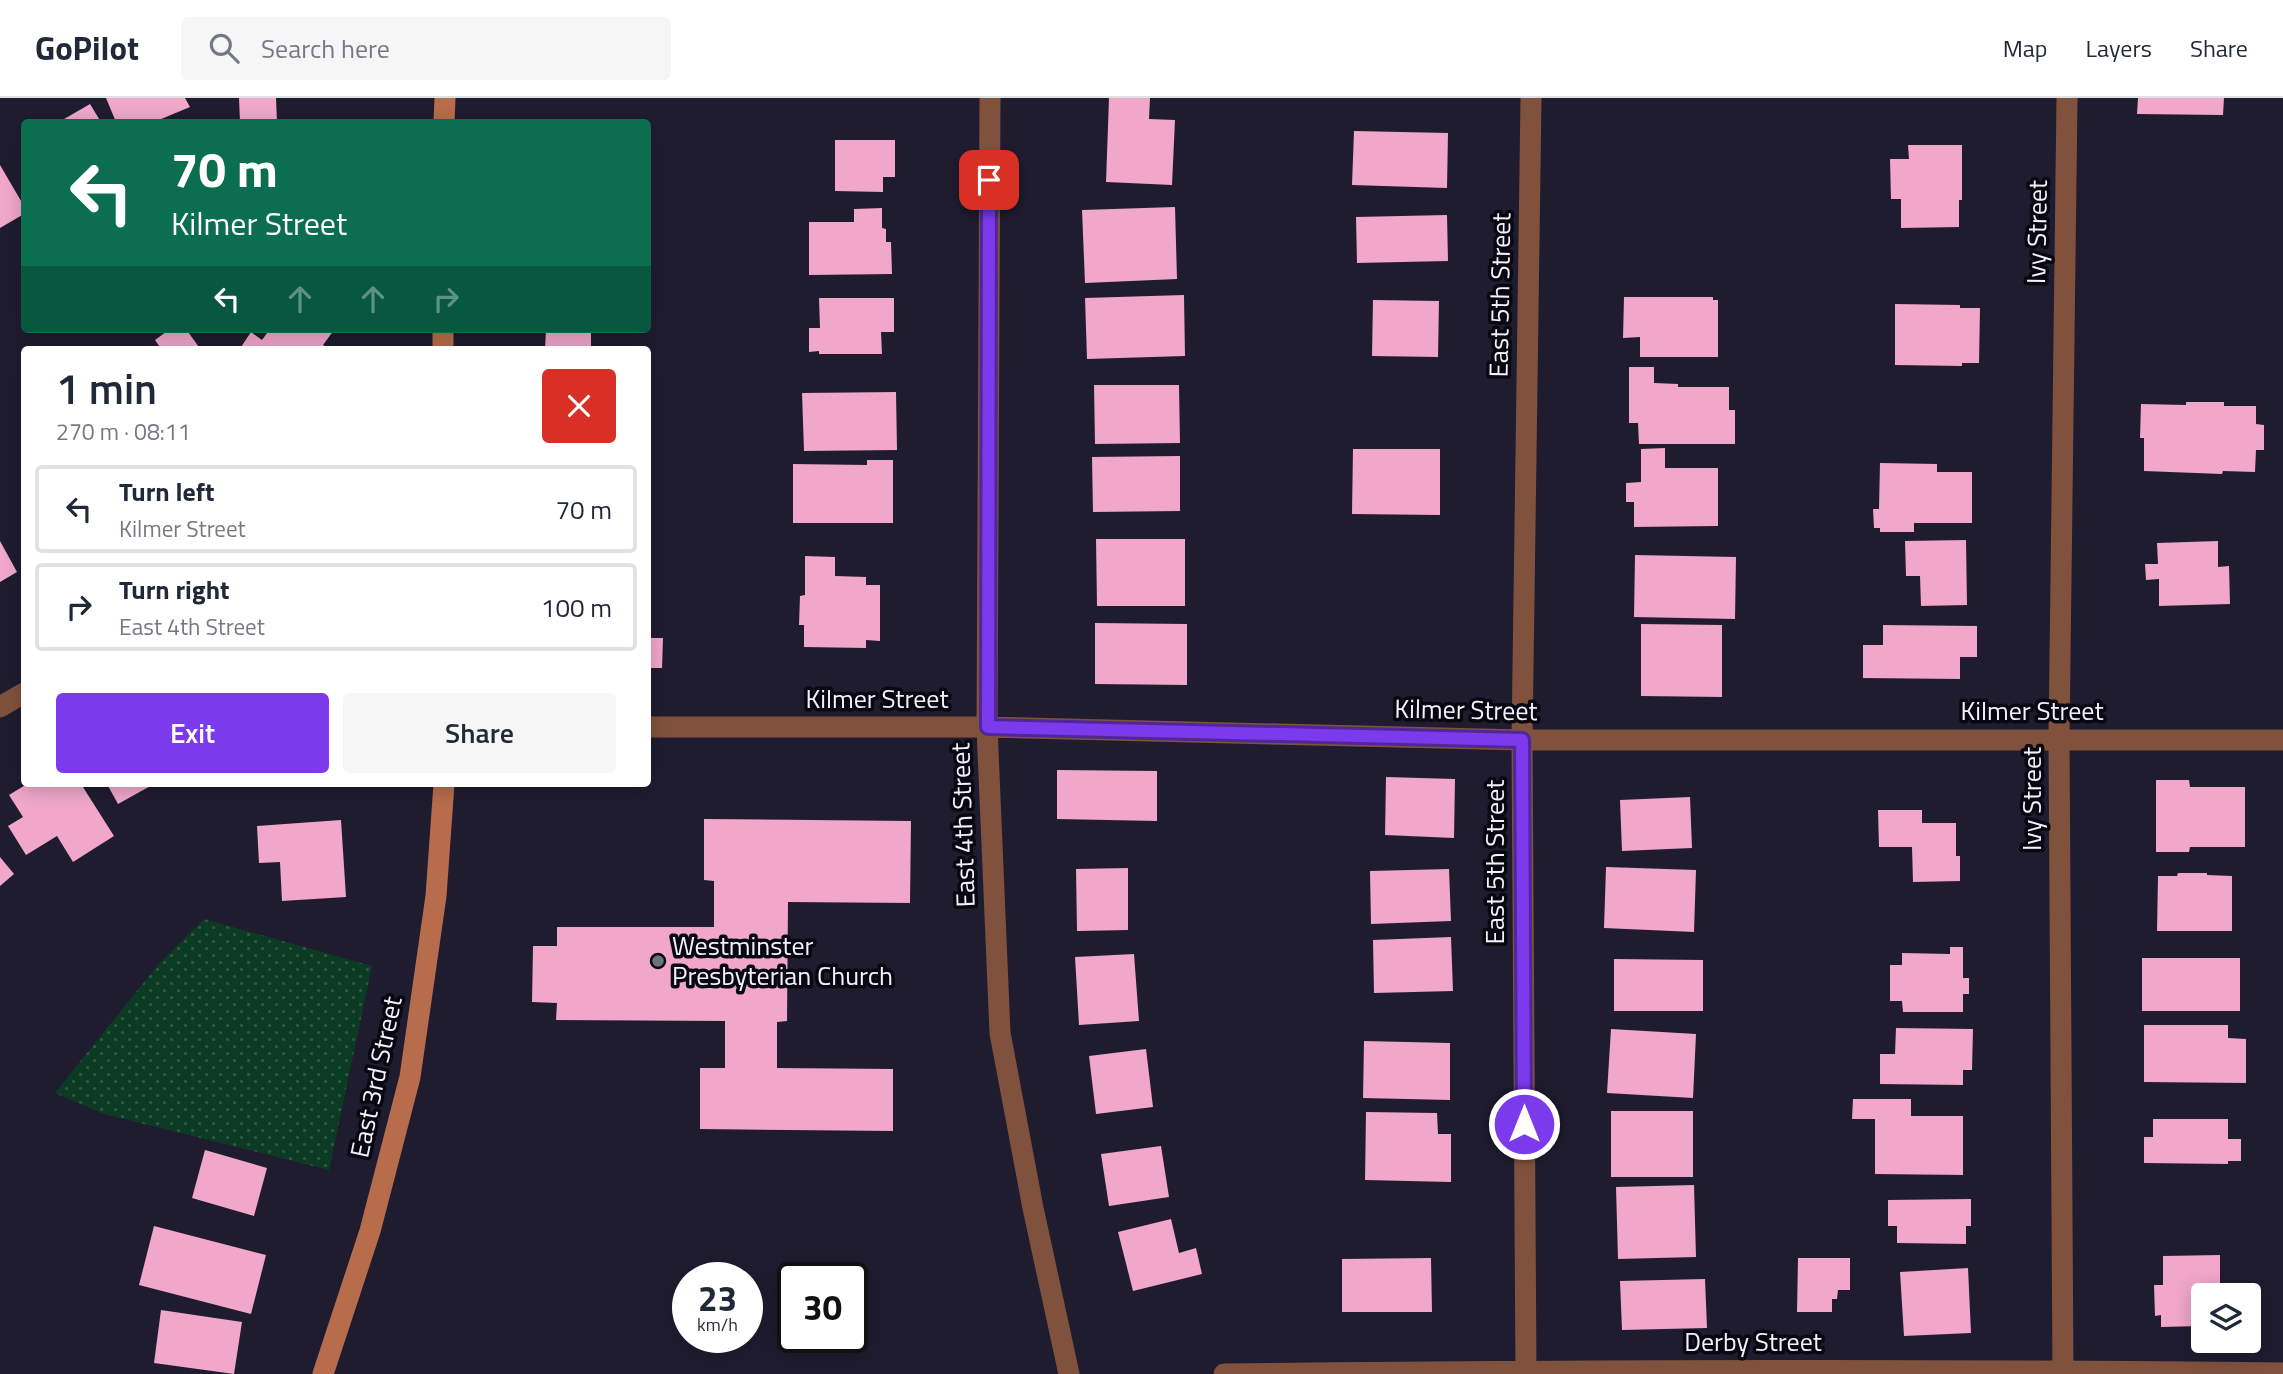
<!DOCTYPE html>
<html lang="en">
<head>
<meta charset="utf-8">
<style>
  :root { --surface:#fff; --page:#f6f6f7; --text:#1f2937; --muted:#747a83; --line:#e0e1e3; --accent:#7c3aed }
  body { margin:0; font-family:"Titillium Web",sans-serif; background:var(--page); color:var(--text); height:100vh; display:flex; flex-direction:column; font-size:26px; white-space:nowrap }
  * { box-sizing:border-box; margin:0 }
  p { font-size:23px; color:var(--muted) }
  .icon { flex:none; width:38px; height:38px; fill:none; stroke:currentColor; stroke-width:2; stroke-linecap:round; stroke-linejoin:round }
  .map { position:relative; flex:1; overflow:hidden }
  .panel { position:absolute; left:21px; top:248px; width:630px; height:441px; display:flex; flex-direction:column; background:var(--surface); border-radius:7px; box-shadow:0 4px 18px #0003 }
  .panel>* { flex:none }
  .banner { position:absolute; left:21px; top:21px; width:630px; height:214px; border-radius:7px; box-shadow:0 4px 18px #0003; background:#0b6e4f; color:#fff; overflow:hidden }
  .fabs { position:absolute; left:2191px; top:1185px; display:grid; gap:14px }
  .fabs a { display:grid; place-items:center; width:70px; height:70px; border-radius:7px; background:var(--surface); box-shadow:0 4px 18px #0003; font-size:35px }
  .speed { position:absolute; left:672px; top:1164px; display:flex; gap:14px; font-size:35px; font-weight:700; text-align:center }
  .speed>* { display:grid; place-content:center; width:91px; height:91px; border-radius:50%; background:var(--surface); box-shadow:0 4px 18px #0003; line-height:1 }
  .speed small { font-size:18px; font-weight:400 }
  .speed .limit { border:4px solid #111; border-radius:10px; background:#fff; color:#111 }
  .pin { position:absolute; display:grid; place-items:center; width:60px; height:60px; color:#fff; margin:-30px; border-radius:14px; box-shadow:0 4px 10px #0006 }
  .me { position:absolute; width:77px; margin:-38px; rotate:0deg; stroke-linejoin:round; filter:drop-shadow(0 0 5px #0008) }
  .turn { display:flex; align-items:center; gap:24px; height:147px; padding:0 35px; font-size:32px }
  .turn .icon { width:91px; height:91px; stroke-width:2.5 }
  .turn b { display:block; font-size:49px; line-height:60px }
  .lanes { display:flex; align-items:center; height:66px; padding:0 35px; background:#0003; justify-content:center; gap:35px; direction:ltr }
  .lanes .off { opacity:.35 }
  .round { display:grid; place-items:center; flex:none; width:74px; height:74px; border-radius:7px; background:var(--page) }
  .summary { display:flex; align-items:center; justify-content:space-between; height:119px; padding:0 35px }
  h1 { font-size:42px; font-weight:600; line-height:52px }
  .action { display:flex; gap:14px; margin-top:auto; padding:14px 35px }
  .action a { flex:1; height:80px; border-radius:7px; background:var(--accent); color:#fff; font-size:28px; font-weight:600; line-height:80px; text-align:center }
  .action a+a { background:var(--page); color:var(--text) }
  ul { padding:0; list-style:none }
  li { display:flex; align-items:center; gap:21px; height:88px; margin:0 14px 10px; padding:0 21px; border:4px solid var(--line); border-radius:7px }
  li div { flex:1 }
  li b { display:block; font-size:26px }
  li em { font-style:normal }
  header { display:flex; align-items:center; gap:42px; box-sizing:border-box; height:98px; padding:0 35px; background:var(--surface); border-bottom:2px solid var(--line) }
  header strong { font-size:33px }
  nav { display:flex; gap:38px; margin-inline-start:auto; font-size:24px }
  .search { width:490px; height:63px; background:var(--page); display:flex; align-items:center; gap:18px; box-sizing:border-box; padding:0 24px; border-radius:7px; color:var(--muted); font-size:26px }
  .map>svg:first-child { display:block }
</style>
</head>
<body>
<header>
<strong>GoPilot</strong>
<div class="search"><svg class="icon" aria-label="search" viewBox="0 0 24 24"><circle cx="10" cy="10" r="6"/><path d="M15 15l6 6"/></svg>Search here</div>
<nav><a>Map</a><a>Layers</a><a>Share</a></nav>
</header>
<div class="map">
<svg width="2283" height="1276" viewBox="0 0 2283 1276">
  <defs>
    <pattern id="park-dots" width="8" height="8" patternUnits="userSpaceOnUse" patternTransform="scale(1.75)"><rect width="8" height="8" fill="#0c3b24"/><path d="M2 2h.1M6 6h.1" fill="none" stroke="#305845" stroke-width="1.8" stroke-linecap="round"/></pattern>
  </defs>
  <rect width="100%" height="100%" fill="#1f1c30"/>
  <path fill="url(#park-dots)" d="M204 821 372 868 329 1072 104 1016 55 995 157 868Z"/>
  <path fill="#f0a7ca" d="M106 0H185L190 9 154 24H116Z
    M239 0H276L277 24H240Z
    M1109 0H1150L1149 21 1175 22 1172 87 1106 84Z
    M2138 0H2224L2223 17 2137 16Z
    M90 6 101 24H59Z
    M1354 33 1448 35 1447 90 1352 87Z
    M835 42H895V79H883V94L835 93Z
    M1908 47H1962V102H1959V129L1901 130V101H1891L1890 61H1909Z
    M0 67 24 108V116L0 130Z
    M1175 109 1177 181 1085 185 1082 112Z
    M882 110V130L886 131V144H891L892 176 809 177V124H854V111Z
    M1447 117 1448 163 1357 165 1356 119Z
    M1184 197 1185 258 1087 261 1085 200Z
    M1624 199H1713V202H1718V259H1640V239L1623 240Z
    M819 200H894V234H881L882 256H819V253L809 254V230H820Z
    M1373 202 1439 203 1438 259 1372 258Z
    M1895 206 1960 207V210H1980L1979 265H1962V268L1895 267Z
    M170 231H186L201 252H162L155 242Z
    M270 231 276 232H334L323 247 326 249 324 252H239L251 234 262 242Z
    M546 231H591V252H545Z
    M1629 269H1654V285L1678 286V289H1729V312H1735V346H1639L1638 325H1629Z
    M1094 287H1179L1180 345 1095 346Z
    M896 294 897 352 804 353 802 295Z
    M2186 304H2224V308H2256V326L2264 327V352H2256L2255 374 2223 373 2222 376 2144 373V340H2140L2141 306 2186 307Z
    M1665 350V370H1718V428L1634 429V404H1626V385L1641 384V351Z
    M1353 351H1440V417L1352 416Z
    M1180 358V413L1093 414 1092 359Z
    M867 362H893V425H793V366L867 367Z
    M1880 365 1937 366V374H1972V425H1914V434H1880V430H1874L1873 411H1879Z
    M1096 441H1185V508H1097Z
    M1966 442 1967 507 1921 508 1920 478H1906L1905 443Z
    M0 443 17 474 0 484Z
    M2218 443V469L2229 468 2230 506 2159 508V481L2146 482 2145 466H2158L2157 445Z
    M1635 457 1736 459 1735 521 1634 519Z
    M805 458 835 459V478L866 479V487H880V543L866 542V550L804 549V527H799L800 498 805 497Z
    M1095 525 1187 526V587L1095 586Z
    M1641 526 1722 527V599L1641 598Z
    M1883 527 1977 528V559H1960V581L1863 580V547H1883Z
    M648 540H663L662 570H648Z
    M1057 672 1157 673V723L1057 721Z
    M1386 679 1455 681 1454 740 1385 737Z
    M2156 682H2189L2190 689H2245V749H2190L2189 754H2156Z
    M27 686H81L114 738 73 764 57 738 26 757 8 728 23 719 9 697Z
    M107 686H154L118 706Z
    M1690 699 1692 750 1622 753 1620 702Z
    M1878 712H1922V725H1956V758H1960V783L1913 784 1912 749H1879Z
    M704 721 911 723 910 805 788 804 787 923 777 924V970L893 971V1033L700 1031V970H725V923L556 922 557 905 532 904 533 848H557V829H714V783L704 782Z
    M341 722 346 799 282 803 280 764 259 765 257 728Z
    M0 759 14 776 0 788Z
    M1606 769 1696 772 1694 834 1604 830Z
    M1128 770V832L1077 833 1076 771Z
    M1449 771 1451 823 1371 826 1370 773Z
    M2178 775H2207V777L2232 778V833H2157L2158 778H2177Z
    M1451 839 1453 893 1374 895 1373 842Z
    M1950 849H1963V880H1969V896H1963V914H1903L1902 903H1890V867H1902V855L1950 856Z
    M1134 856 1139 923 1079 927 1075 859Z
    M2142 860H2240V913H2142Z
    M1614 861 1703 862V913H1614Z
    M2144 927H2228V940L2246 941V985L2144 984Z
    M1896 930 1973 931 1972 972H1963V987L1880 986V956H1895Z
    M1611 931 1696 936 1693 1000 1607 995Z
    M1364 943 1450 945V1002L1363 1000Z
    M1146 951 1153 1009 1096 1016 1089 958Z
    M1853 1001H1911V1018H1963V1077L1875 1076V1021H1852Z
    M1611 1013H1693V1079H1611Z
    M1366 1014 1437 1015 1438 1036H1451V1084L1365 1082Z
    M2153 1021H2228V1041H2241V1063H2228V1066L2144 1065V1039H2153Z
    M1161 1048 1169 1099 1109 1108 1101 1056Z
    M205 1052 267 1070 254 1118 192 1100Z
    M1694 1087 1696 1159 1618 1161 1616 1089Z
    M1971 1101V1128H1966V1146L1897 1145V1128H1888V1102Z
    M1171 1121 1179 1155 1196 1150 1202 1176 1133 1193 1118 1134Z
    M154 1128 266 1157 251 1216 139 1187Z
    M2220 1157V1197H2203V1228L2161 1229V1217L2155 1218 2154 1187H2163V1158Z
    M1431 1160 1432 1214H1342V1161Z
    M1798 1160H1850V1192H1838L1837 1201H1832V1214H1797Z
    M1968 1170 1971 1235 1904 1238 1900 1174Z
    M1705 1181 1707 1230 1622 1232 1620 1183Z
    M161 1212 242 1224 234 1276 154 1265Z"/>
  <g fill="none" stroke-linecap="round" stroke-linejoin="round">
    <path stroke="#80523e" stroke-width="21" d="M990 0 987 629 1000 935 1033 1110 1069 1276
      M0 609 24 595
      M648 629H987L1522 642H2283
      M1224 1276C1577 1272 1930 1271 2283 1275
      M1526 1276 1522 642 1531 0
      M2063 1276 2059 641 2067 0"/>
    <path stroke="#b76d4c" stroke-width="21" d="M444 24 445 0
      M443 252V231
      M323 1276 370 1133 410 979 436 798 444 686"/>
  </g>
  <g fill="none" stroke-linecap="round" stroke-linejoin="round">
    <g stroke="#51269a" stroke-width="18">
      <path id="route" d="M989 82 988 629 1522 642 1524 1026"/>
    </g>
    <use href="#route" stroke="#7c3aed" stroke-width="12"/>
  </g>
  <circle fill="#6b7280" stroke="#090810" stroke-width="2.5" cx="658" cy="863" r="7"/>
  <g text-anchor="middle" stroke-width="7" stroke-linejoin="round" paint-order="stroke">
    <g font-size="26" fill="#f2f1fe" stroke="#090810">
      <text transform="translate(2037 134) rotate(-89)" y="9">Ivy Street</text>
      <text transform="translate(1500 197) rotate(-89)" y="9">East 5th Street</text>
      <text x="877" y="610">Kilmer Street</text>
      <text transform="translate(1466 612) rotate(1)" y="9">Kilmer Street</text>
      <text x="2032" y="622">Kilmer Street</text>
      <text transform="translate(2032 701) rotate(-90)" y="9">Ivy Street</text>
      <text transform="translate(963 727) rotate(-92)" y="9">East 4th Street</text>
      <text transform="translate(1495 764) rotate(-90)" y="9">East 5th Street</text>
      <text transform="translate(376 979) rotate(-78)" y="9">East 3rd Street</text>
      <text x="1753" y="1253">Derby Street</text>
    </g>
    <g font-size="26" fill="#f2f1fe" stroke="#090810" text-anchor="start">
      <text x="672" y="857">Westminster<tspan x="672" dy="30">Presbyterian Church</tspan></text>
    </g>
  </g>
</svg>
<div class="fabs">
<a><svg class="icon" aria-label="layers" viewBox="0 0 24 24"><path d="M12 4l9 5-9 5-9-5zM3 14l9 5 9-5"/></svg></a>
</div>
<div class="speed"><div>23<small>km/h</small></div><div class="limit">30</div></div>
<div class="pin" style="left:989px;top:82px;background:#d93025"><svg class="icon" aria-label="arrive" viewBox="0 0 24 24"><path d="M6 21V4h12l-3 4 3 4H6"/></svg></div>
<svg class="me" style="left:1524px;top:1026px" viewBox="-20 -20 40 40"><circle r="17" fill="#7c3aed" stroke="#fff" stroke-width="3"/><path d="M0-11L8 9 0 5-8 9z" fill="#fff"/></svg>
<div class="banner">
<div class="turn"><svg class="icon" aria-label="left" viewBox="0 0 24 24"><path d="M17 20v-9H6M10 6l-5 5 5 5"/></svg><div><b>70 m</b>Kilmer Street</div></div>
<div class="lanes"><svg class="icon" aria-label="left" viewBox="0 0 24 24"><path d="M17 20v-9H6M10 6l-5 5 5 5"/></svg><svg class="icon off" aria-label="ahead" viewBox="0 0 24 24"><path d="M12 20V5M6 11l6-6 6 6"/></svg><svg class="icon off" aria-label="ahead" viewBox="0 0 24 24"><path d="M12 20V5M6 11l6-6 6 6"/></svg><svg class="icon off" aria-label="right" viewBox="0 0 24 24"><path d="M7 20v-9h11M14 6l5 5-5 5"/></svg></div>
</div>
<section class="panel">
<div class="summary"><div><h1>1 min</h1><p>270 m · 08:11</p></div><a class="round" style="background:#d93025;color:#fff"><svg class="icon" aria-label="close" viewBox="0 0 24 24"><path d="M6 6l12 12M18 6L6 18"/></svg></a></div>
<ul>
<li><svg class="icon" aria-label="left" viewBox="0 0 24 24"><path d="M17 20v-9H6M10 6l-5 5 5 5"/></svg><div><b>Turn left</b><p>Kilmer Street</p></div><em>70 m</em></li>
<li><svg class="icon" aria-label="right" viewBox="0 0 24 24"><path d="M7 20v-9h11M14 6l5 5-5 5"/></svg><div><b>Turn right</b><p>East 4th Street</p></div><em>100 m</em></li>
</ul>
<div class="action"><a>Exit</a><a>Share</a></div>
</section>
</div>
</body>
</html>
